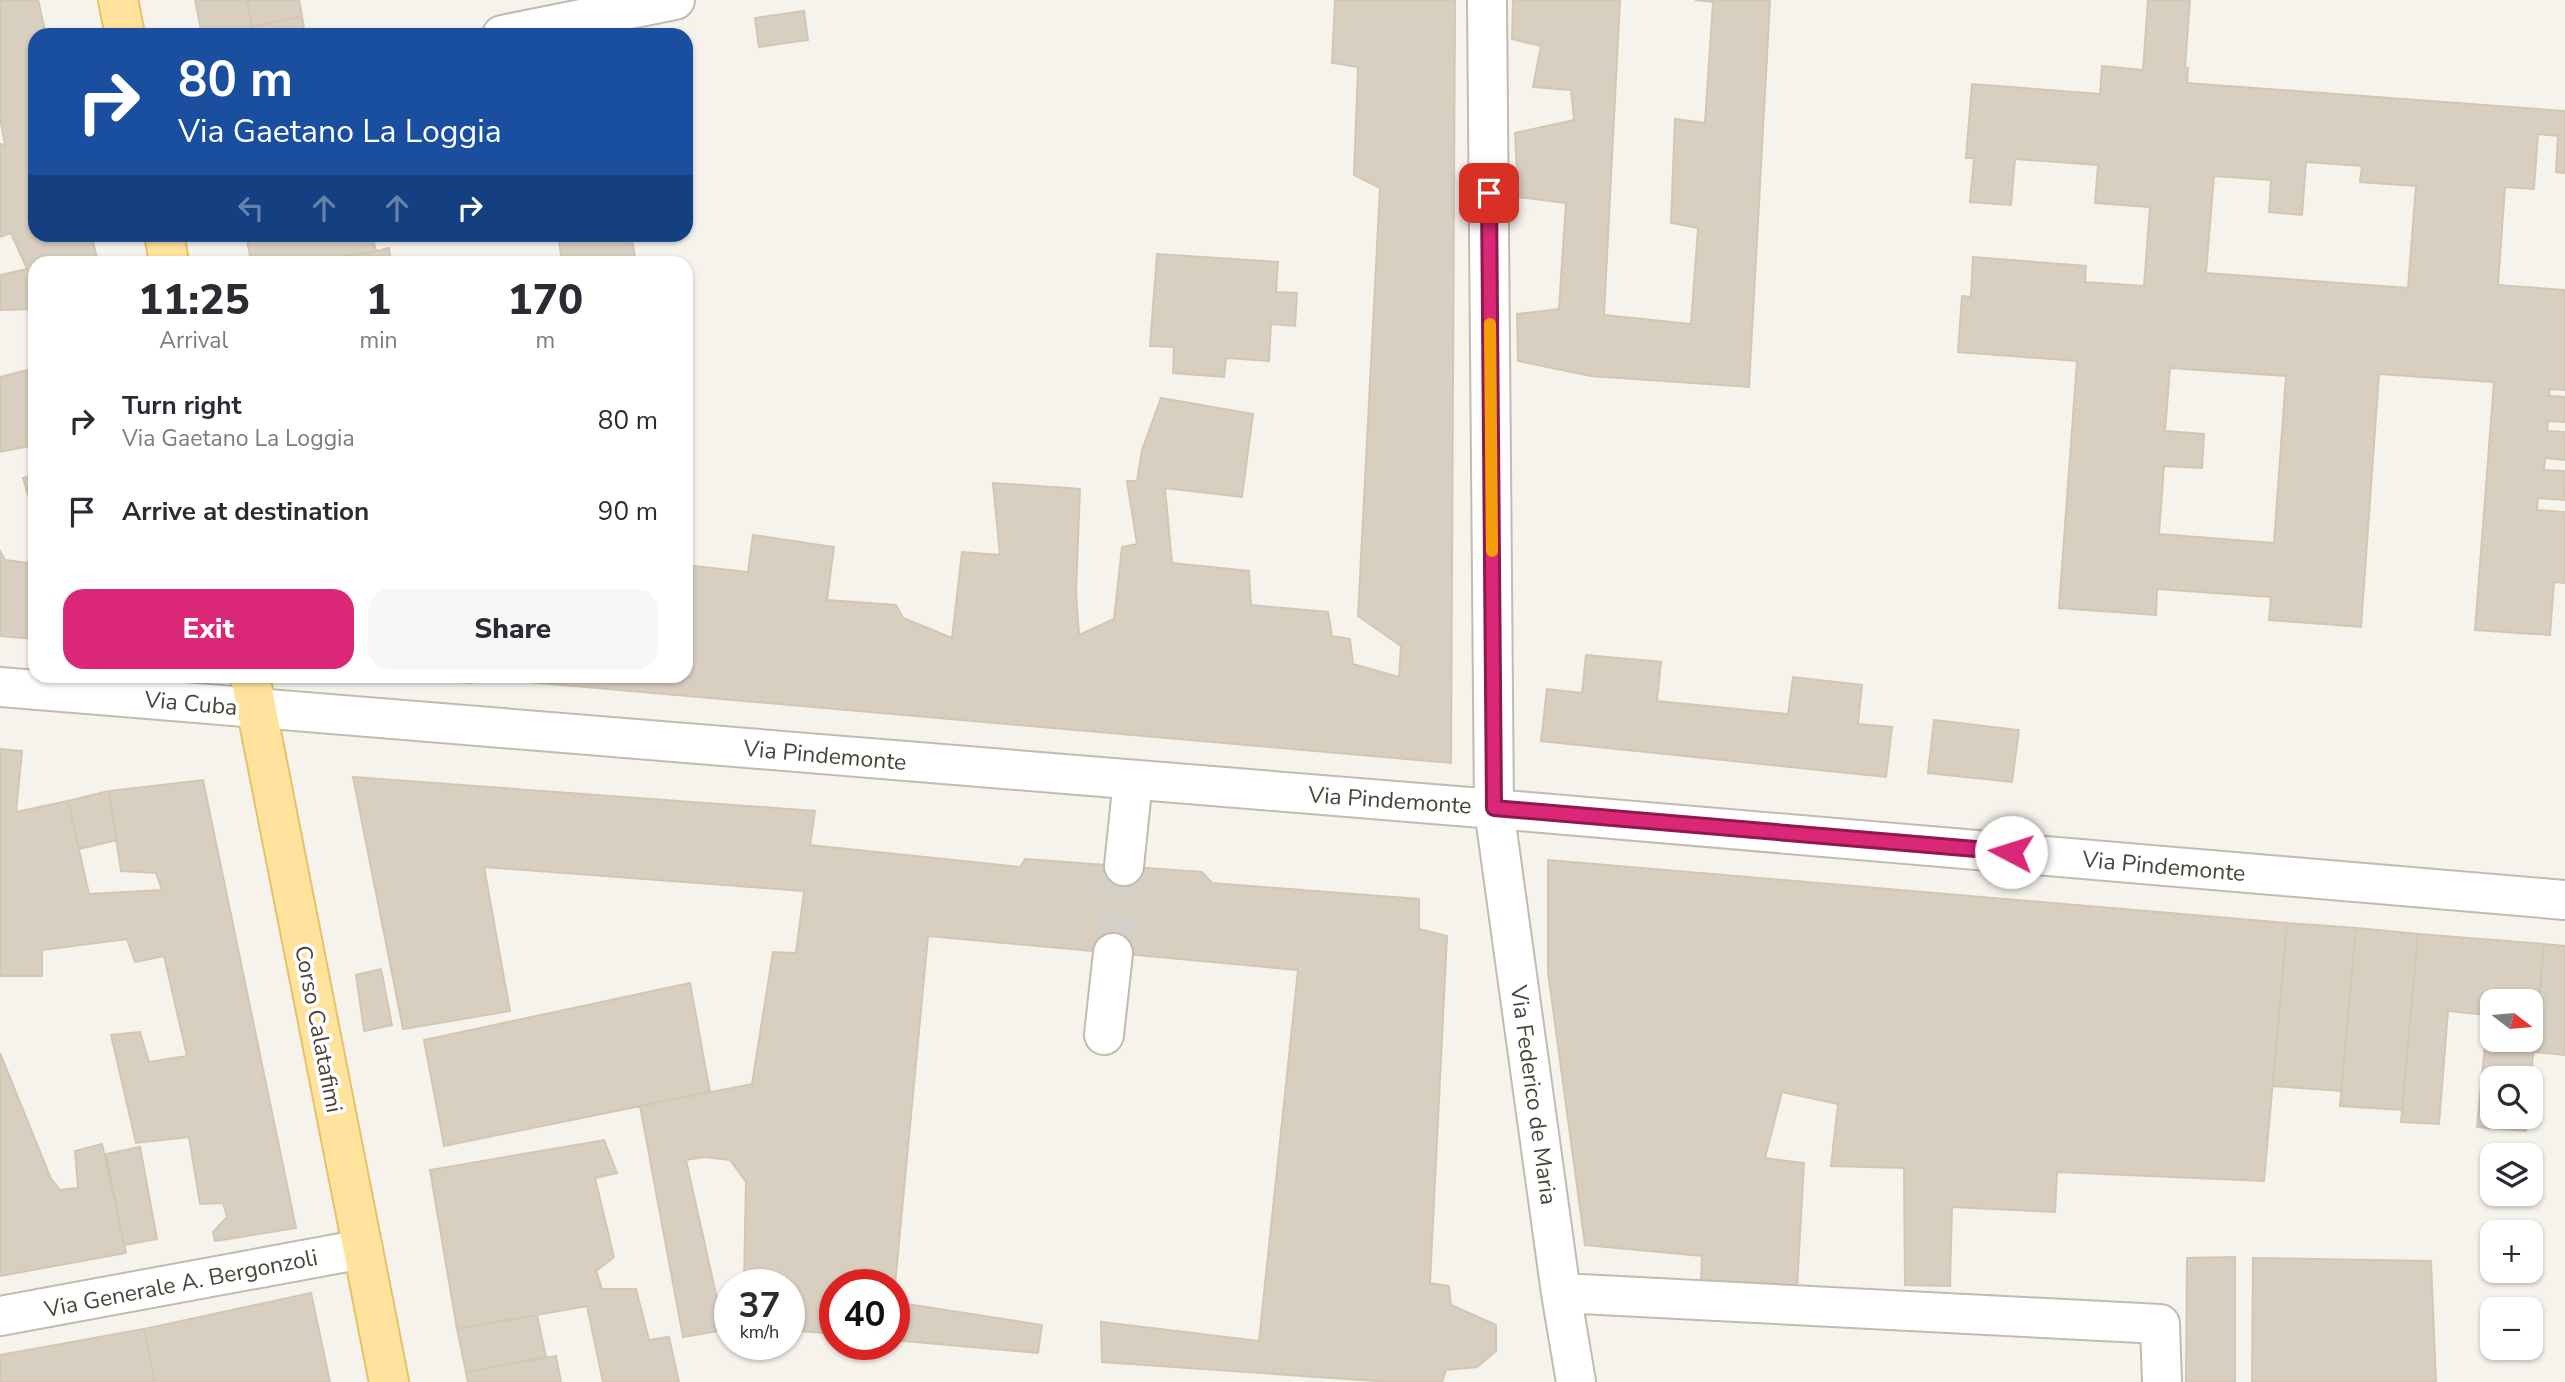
<!DOCTYPE html>
<html lang="en">
<head>
<meta charset="utf-8">
<style>
  :root { --surface:#fff; --page:#f7f7f7; --text:#2b2b33; --muted:#7c7c81; --accent:#db2777 }
  body { margin:0; font-family:"Nunito Sans",sans-serif; background:var(--page); color:var(--text); height:100vh; display:flex; flex-direction:column; font-size:26px; white-space:nowrap }
  * { box-sizing:border-box; margin:0 }
  p { font-size:23px; color:var(--muted) }
  .icon { flex:none; width:38px; height:38px; fill:none; stroke:currentColor; stroke-width:2; stroke-linecap:round; stroke-linejoin:round }
  .map { position:relative; flex:1; overflow:hidden }
  .sheet { position:absolute; left:28px; top:256px; width:665px; height:427px; display:flex; flex-direction:column; background:var(--surface); border-radius:21px; box-shadow:0 2px 5px #0004 }
  .sheet>* { flex:none }
  .hud { position:absolute; left:28px; top:28px; width:665px; height:214px; border-radius:21px; box-shadow:0 2px 5px #0004; background:#1a4fa0; color:#fff; overflow:hidden }
  .needle { width:46px; rotate:106deg }
  .controls { position:absolute; left:2480px; top:989px; display:grid; gap:14px }
  .controls a { display:grid; place-items:center; width:63px; height:63px; border-radius:14px; background:var(--surface); box-shadow:0 2px 5px #0004; font-size:35px }
  .speed { position:absolute; left:714px; top:1269px; display:flex; gap:14px; font-size:35px; font-weight:700; text-align:center }
  .speed>* { display:grid; place-content:center; width:91px; height:91px; border-radius:50%; background:var(--surface); box-shadow:0 2px 5px #0004; line-height:1 }
  .speed small { font-size:18px; font-weight:400 }
  .speed .limit { border:10px solid #d22; background:#fff; color:#111 }
  .pin { position:absolute; display:grid; place-items:center; width:60px; height:60px; color:#fff; margin:-30px; border-radius:14px; box-shadow:0 4px 10px #0006 }
  .me { position:absolute; width:77px; margin:-38px; rotate:275deg; stroke-linejoin:round; filter:drop-shadow(0 0 5px #0008) }
  .turn { display:flex; align-items:center; gap:24px; height:147px; padding:0 35px; font-size:32px }
  .turn .icon { width:91px; height:91px; stroke-width:2.5 }
  .turn b { display:block; font-size:49px; line-height:60px }
  .lanes { display:flex; align-items:center; height:66px; padding:0 35px; background:#0003; justify-content:center; gap:35px; direction:ltr }
  .lanes .off { opacity:.35 }
  .eta { display:flex; justify-content:space-evenly; align-items:center; height:119px; text-align:center }
  .eta b { font-size:42px; font-weight:800; line-height:49px }
  .action { display:flex; gap:14px; margin-top:auto; padding:14px 35px }
  .action a { flex:1; height:80px; border-radius:21px; background:var(--accent); color:#fff; font-size:28px; font-weight:800; line-height:80px; text-align:center }
  .action a+a { background:var(--page); color:var(--text) }
  ul { padding:0; list-style:none }
  li { display:flex; align-items:center; gap:21px; height:91px; padding:0 35px }
  li div { flex:1 }
  li b { display:block; font-size:26px }
  li em { font-style:normal }
  .map>svg:first-child { display:block }
</style>
</head>
<body>
<div class="map">
<svg width="2565" height="1382" viewBox="0 0 2565 1382">
  <rect width="100%" height="100%" fill="#f6f3ec"/>
  <path fill="#d8cfc1" stroke="#d3c7b4" stroke-width="2" fill-rule="evenodd" d="M0 0H38L46 35H35V234H91L98 262H35V309L0 310V275L27 269 11 233 0 237V144L5 145 0 118Z
    M195 0H247L252 27 302 16 305 35H202Z
    M247 0H299L302 16 252 27Z
    M1335 0H1455L1451 763 495 679V676H686V565L748 572 753 535 834 547 827 600 896 605 903 618 952 638 962 552 1000 555 993 483 1080 489 1076 592 1079 635 1114 619 1122 547 1137 544 1127 481H1137L1142 450 1161 398 1253 414 1242 497 1165 488 1172 563 1249 571 1251 605 1328 612 1332 636 1350 639 1353 664 1399 677 1401 646 1358 616 1380 188 1354 175 1358 67 1332 63Z
    M1513 0H1620L1604 315 1691 324 1698 228 1671 223 1675 119 1705 123 1713 2 1695 0H1770L1749 387 1591 376 1518 361 1517 314 1559 309 1566 203 1518 197 1515 133 1574 120 1571 90 1533 87 1541 46 1512 39Z
    M2148 0H2190L2185 67 2188 68 2187 83 2565 111V173L2556 172 2558 136 2538 134 2534 189 2505 187 2498 285 2565 290V390L2550 389 2549 396 2565 397V422L2548 421 2547 431 2565 432V460L2545 458 2544 470 2565 471 2564 500 2538 498 2537 510 2565 512V583L2554 582 2550 635 2475 630 2494 382 2379 374 2361 627 2269 620 2271 597 2157 589 2156 615 2059 608 2077 361 1958 352 1962 296 1971 297 1973 257 2086 266 2085 282 2144 286 2150 207 2095 203 2098 165 2015 159 2011 205 1970 202 1974 158H1966L1972 84 2100 94 2102 66 2143 70ZM2306 162 2362 166 2360 182 2416 186 2408 288 2206 273 2214 176 2271 180 2269 212 2302 215ZM2170 368 2286 376 2274 543 2159 534 2164 466 2202 468 2204 434 2165 431Z
    M804 11 808 40 759 47 755 18Z
    M246 234H372L376 251 314 262H251Z
    M558 234H631L636 262H562Z
    M389 248 391 262H314L376 251Z
    M1157 254 1278 262 1276 292 1297 293 1295 326 1271 324 1269 361 1226 358 1224 377 1173 373 1174 347 1150 346Z
    M35 368V445L0 452V377Z
    M35 475V518L23 478Z
    M0 551 5 560 35 564V639L0 636Z
    M1586 655 1661 662 1657 701 1788 714 1793 677 1862 685 1858 724 1892 727 1886 777 1541 741 1547 689 1582 693Z
    M384 676H473L472 683Z
    M1934 720 2019 730 2012 782 1928 773Z
    M0 749 22 751 16 812 68 801 89 894 162 890 156 873 121 871 109 791 203 780 296 1228 215 1241 213 1232 227 1217 223 1203 200 1204 189 1137 136 1143 111 1035 140 1032 149 1062 187 1056 164 956 135 962 127 939 42 950V976H0Z
    M353 777 815 811 810 845 1020 867 1025 859 1202 872 1212 883 1419 899V929L1447 936 1430 1283 1449 1286 1451 1305 1496 1325V1351L1477 1367 1446 1370 1442 1382H1390L1102 1362 1101 1322 1259 1341 1298 970 928 936 894 1295V1284H835V1334L789 1330V1284H744L746 1182 730 1160 704 1157 686 1160 724 1330 683 1337 640 1106 752 1084 773 952 796 953 804 891 484 867 510 1011 403 1029Z
    M109 791 117 840 79 849 68 801Z
    M1548 860 2287 923 2264 1181 2057 1172 2055 1212 1952 1207 1950 1286 1905 1285 1904 1168 1831 1166 1838 1104 1782 1092 1765 1158 1804 1163 1797 1288 1701 1283 1702 1256 1585 1245 1548 972Z
    M2287 923 2356 928 2341 1091 2273 1086Z
    M2356 928 2418 934 2402 1110 2340 1106Z
    M2418 934 2544 944 2530 1087V1078H2492V1116H2528L2526 1131 2477 1127 2488 1015 2448 1011 2439 1124 2401 1122ZM2492 1001H2530V1040H2492Z
    M2544 944 2565 946V1055L2535 1052Z
    M381 969 392 1025 364 1031 356 975Z
    M690 983 710 1092 444 1146 424 1040Z
    M0 1053 51 1179 60 1190 78 1188 75 1151 102 1144 126 1253 0 1276Z
    M604 1140 617 1173 595 1178 614 1257 596 1271 602 1289H636L649 1340 669 1337 679 1382H603L587 1306 457 1329 430 1170Z
    M140 1147 157 1239 124 1245 106 1154Z
    M2235 1257V1382H2186L2187 1258Z
    M2253 1258 2431 1261 2436 1382H2252Z
    M311 1293 330 1382H155L144 1329Z
    M894 1302 1042 1325 1038 1353 894 1340Z
    M537 1315 546 1357 466 1372 457 1329Z
    M144 1329 155 1382H0V1355Z
    M556 1356 561 1382H468L466 1372Z"/>
  <g fill="none" stroke-linecap="round" stroke-linejoin="round">
    <path stroke="#d4d0c8" stroke-width="38" stroke-dasharray="38 19" stroke-linecap="butt" d="M1113 953 1124 866"/>
    <g stroke="#c2bbae" stroke-width="42">
      <path id="minor" d="M1487 0 1494 809 1561 1293 1576 1382
        M502 35 675 0
        M0 687 1494 809 2565 900
        M1124 866 1133 780
        M1104 1035 1113 953
        M1561 1293 2160 1324 2162 1382
        M0 1316 363 1249"/>
    </g>
    <g stroke="#e6c16a" stroke-width="42">
      <path id="major" d="M118 0 125 35
        M164 234 169 262
        M250 676 389 1382"/>
    </g>
    <use href="#minor" stroke="#fff" stroke-width="38"/>
    <use href="#major" stroke="#ffe39c" stroke-width="38"/>
  </g>
  <g fill="none" stroke-linecap="round" stroke-linejoin="round">
    <g stroke="#8e194d" stroke-width="18">
      <path id="route" d="M1489 193 1494 808 2011 852"/>
    </g>
    <use href="#route" stroke="#db2777" stroke-width="12"/>
    <path stroke="#f59e0b" stroke-width="12" d="M1490 324 1492 551"/>
  </g>
  <g text-anchor="middle" stroke-width="7" stroke-linejoin="round" paint-order="stroke">
    <g font-size="23" fill="#4b4439" stroke="#fff">
      <text transform="translate(191 703) rotate(5)" y="8">Via Cuba</text>
      <text transform="translate(825 755) rotate(5)" y="8">Via Pindemonte</text>
      <text transform="translate(1390 800) rotate(4)" y="8">Via Pindemonte</text>
      <text transform="translate(2164 866) rotate(5)" y="8">Via Pindemonte</text>
      <text transform="translate(319 1029) rotate(79)" y="8">Corso Calatafimi</text>
      <text transform="translate(1534 1095) rotate(82)" y="8">Via Federico de Maria</text>
      <text transform="translate(181 1283) rotate(-11)" y="8">Via Generale A. Bergonzoli</text>
    </g>
  </g>
</svg>
<div class="controls">
<a><svg class="needle" viewBox="-14 -14 28 28"><path d="M0-13l5 13h-10z" fill="#e53935"/><path d="M0 13l5-13h-10z" fill="#7c7c81"/></svg></a>
<a><svg class="icon" aria-label="search" viewBox="0 0 24 24"><circle cx="10" cy="10" r="6"/><path d="M15 15l6 6"/></svg></a>
<a><svg class="icon" aria-label="layers" viewBox="0 0 24 24"><path d="M12 4l9 5-9 5-9-5zM3 14l9 5 9-5"/></svg></a>
<a>+</a>
<a>−</a>
</div>
<div class="speed"><div>37<small>km/h</small></div><div class="limit">40</div></div>
<div class="pin" style="left:1489px;top:193px;background:#d93025"><svg class="icon" aria-label="arrive" viewBox="0 0 24 24"><path d="M6 21V4h12l-3 4 3 4H6"/></svg></div>
<svg class="me" style="left:2011px;top:852px" viewBox="-20 -20 40 40"><circle r="19" fill="#fff"/><path d="M0-13L10 11 0 6-10 11z" fill="#db2777"/></svg>
<div class="hud">
<div class="turn"><svg class="icon" aria-label="right" viewBox="0 0 24 24"><path d="M7 20v-9h11M14 6l5 5-5 5"/></svg><div><b>80 m</b>Via Gaetano La Loggia</div></div>
<div class="lanes"><svg class="icon off" aria-label="left" viewBox="0 0 24 24"><path d="M17 20v-9H6M10 6l-5 5 5 5"/></svg><svg class="icon off" aria-label="ahead" viewBox="0 0 24 24"><path d="M12 20V5M6 11l6-6 6 6"/></svg><svg class="icon off" aria-label="ahead" viewBox="0 0 24 24"><path d="M12 20V5M6 11l6-6 6 6"/></svg><svg class="icon" aria-label="right" viewBox="0 0 24 24"><path d="M7 20v-9h11M14 6l5 5-5 5"/></svg></div>
</div>
<section class="sheet">
<div class="eta">
<div><b>11:25</b><p>Arrival</p></div>
<div><b>1</b><p>min</p></div>
<div><b>170</b><p>m</p></div>
</div>
<ul>
<li><svg class="icon" aria-label="right" viewBox="0 0 24 24"><path d="M7 20v-9h11M14 6l5 5-5 5"/></svg><div><b>Turn right</b><p>Via Gaetano La Loggia</p></div><em>80 m</em></li>
<li><svg class="icon" aria-label="arrive" viewBox="0 0 24 24"><path d="M6 21V4h12l-3 4 3 4H6"/></svg><div><b>Arrive at destination</b></div><em>90 m</em></li>
</ul>
<div class="action"><a>Exit</a><a>Share</a></div>
</section>
</div>
</body>
</html>
